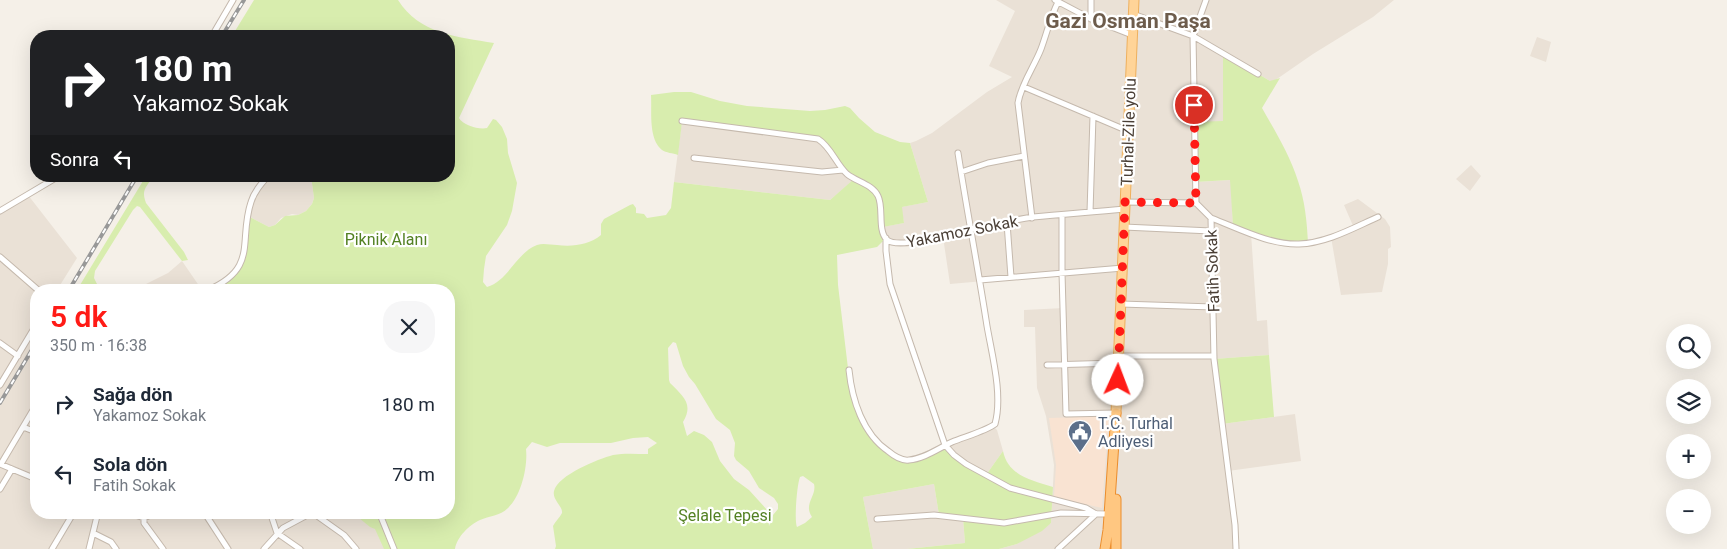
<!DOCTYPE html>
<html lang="tr">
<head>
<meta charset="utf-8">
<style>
  :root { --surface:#fff; --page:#f6f6f7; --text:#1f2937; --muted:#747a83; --accent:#ff1b16 }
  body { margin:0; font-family:Roboto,sans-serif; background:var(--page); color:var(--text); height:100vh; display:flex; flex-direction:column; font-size:19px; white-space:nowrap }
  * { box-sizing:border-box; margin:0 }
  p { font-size:16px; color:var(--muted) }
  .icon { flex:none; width:28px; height:28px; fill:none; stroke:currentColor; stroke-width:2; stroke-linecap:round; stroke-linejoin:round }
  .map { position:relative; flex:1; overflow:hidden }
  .details { position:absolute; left:30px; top:284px; width:425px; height:235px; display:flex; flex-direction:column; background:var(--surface); border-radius:20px; box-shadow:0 5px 20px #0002 }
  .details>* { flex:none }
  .hud { position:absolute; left:30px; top:30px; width:425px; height:152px; border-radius:20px; box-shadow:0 5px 20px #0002; background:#202124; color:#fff; overflow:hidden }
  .buttons { position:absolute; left:1666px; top:324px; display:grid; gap:10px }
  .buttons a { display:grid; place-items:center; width:45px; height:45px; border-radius:50%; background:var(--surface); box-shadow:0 5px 20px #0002; font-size:25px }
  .pin { position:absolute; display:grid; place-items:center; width:42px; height:42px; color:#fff; margin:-21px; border:2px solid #fff; border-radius:50%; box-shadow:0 1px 5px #0007 }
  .me { position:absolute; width:55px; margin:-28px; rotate:2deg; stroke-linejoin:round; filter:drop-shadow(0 0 4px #0008) }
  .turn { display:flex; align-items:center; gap:18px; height:105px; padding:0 20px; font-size:22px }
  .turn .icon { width:65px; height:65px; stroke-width:2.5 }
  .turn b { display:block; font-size:35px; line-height:42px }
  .then { display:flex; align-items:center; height:48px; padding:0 20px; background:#0003; gap:10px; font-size:19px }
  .round { display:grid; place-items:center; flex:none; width:52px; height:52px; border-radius:20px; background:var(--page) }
  .summary { display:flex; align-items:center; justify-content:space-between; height:85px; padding:0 20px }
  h1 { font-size:30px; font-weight:600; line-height:38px; color:var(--accent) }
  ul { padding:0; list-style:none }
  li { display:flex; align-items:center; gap:15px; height:70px; padding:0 20px }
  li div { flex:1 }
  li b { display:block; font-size:19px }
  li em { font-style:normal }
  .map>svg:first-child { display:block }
</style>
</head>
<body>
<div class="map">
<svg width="1727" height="549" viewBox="0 0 1727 549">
  <rect width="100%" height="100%" fill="#f5f0e8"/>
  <path fill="#eae1d6" d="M996 0H1394L1373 17 1313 54 1274 81H1270L1223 53V122H1195L1196 182 1231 180 1233 226 1251 233 1257 321 1267 320 1269 355 1214 359 1222 424 1295 414 1301 461 1228 471 1236 549H999L1017 544 1051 523 1054 465 1046 416 1037 388 1035 327H1024V310L1064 308 1062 274 950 284 943 237 923 241 888 240 882 227 904 223 901 207 928 202 910 143 916 141 932 133 987 92 1012 77 989 66 1015 11Z
    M1537 37 1551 42 1546 62 1530 56Z
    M682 121 818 139 855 179 830 200 674 182Z
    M1471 165 1481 176 1470 191 1456 179Z
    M268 176H311L314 198 312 204 306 211 298 215 292 214 281 218 275 225 269 227 248 216 250 202Z
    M28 195 77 258 57 290H36V325L32 332 36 335V512L379 513 394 549H0V211Z
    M1358 199 1385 219 1390 227 1391 247 1388 249V264L1382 292 1341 295 1331 237 1354 228 1344 205Z
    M182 261 202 290H141L146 284 168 273Z
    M993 426 997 430 1003 451 986 475 966 464 945 445Z
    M934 484 939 515 963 518 965 543 907 549H873L863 497Z"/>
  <path fill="#f9e3d2" d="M1109 416 1102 508 1054 497 1056 465 1049 418Z"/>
  <path fill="#d8edae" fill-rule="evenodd" d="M254 0H398C419 34 458 37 494 43L459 118C463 125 479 130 487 128L493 119 496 120 502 127 507 139 508 153 517 183 512 211 507 225 486 256 484 269 483 282 487 287C508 281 516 253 537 245 543 243 551 245 557 245 572 247 589 245 601 235V224L604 219 630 205 633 204 636 208V213L644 214 647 218 666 215 671 208 674 182 830 200 854 179 847 173 822 141 682 122 678 155C673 153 666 153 662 150 648 139 652 111 651 95L674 92H691L720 101 747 106 810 111 825 110 845 106 850 108 859 118 875 132 900 142 910 143 928 202 902 207 904 223 883 227 886 238 877 247 837 255 838 285 850 385 869 431 882 447 908 460 945 445 948 450 986 475 1003 451C1008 476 1032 480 1053 487L1051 523 1042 531 1017 544 999 549H907L965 543 963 518 939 515 934 484 863 497 873 549H555L556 546 553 526C555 522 560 517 562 513 563 506 552 500 554 491 558 475 598 459 613 455 624 453 636 454 648 454V449L657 443 648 437 633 438 611 443H560L547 447 532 442 526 449C528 467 521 496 508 508 500 516 489 516 480 520 469 525 457 537 455 549H384L375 529 370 527 353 513 449 512V290H208L216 287 240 264 248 216 269 227 275 225 285 216 298 215 306 211 312 204 314 198 311 176H449V36H232ZM673 342 676 343 683 366 689 377 695 384 716 419 730 430 735 443 734 456 736 460 749 471 759 488 774 498 778 504V509L773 515 769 526 768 511 749 490 734 479 720 461 712 442 704 435 694 431 687 436 683 422C694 404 683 396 670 383L669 380 668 348ZM803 476 814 484C817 496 803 504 812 517L805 523 797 527C794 521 797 484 800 477Z
    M1223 53 1270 81 1280 78 1262 108C1275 131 1290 155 1298 181 1305 201 1307 222 1308 243H1282L1233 226 1230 180 1195 182 1194 122 1223 121Z
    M146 176H154C146 187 141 190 146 203L184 252 188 260 182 261 140 207 137 206 133 210 95 271 94 278 100 290H93L87 287 83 290H77Z
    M1269 355 1274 417 1222 424 1214 359Z"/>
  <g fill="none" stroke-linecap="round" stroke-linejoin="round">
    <g stroke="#c5b9ad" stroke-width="7">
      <path id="minor" d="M1055 0 1091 19 1132 35
        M1206 0 1193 36 1196 203 1211 218 1214 359 1235 525 1236 549
        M1133 14 1193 36 1258 74
        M1091 19V0
        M212 36 233 0
        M1024 87 1128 131
        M682 121 818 139C831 147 836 164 847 174 857 182 872 184 878 196 884 208 877 230 887 240 897 248 935 238 947 235 976 229 1005 221 1033 217 1064 214 1094 212 1125 209
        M694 158 822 172 843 170
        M961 172 988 163 1024 156
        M1125 202 1196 203
        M0 211 59 176
        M1090 212 1093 116
        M1062 215V273L1066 414 1116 413
        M1032 218 1018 103C1021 84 1034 67 1041 49 1047 33 1050 18 1058 2
        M1211 218C1238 228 1269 245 1299 244 1327 243 1353 228 1378 217
        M1007 223 1011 277
        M1124 227 1211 231
        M886 238V251L890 284 945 445 954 455 966 464 1010 488 1086 508 1096 514 1058 549
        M0 257 38 290
        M980 280 1123 268
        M208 290C259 268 238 241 251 202 254 192 261 184 268 176
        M1121 304 1213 307
        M0 343 18 356
        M1119 356H1214
        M1047 365 1118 363
        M849 370C852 400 863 434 888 451 894 456 902 461 909 460 924 459 939 448 952 442 964 437 986 431 995 424 1003 395 992 355 987 326 978 268 967 211 958 153
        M0 385 36 325
        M23 427 36 432
        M0 464 36 479
        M1 464 36 405
        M0 489 12 469
        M126 512 144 518V523L163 549
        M204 512 228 549
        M270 512 277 533 300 549
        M379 512 394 549
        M313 513 344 535 356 549
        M144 518 156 512
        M877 519 934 515 1004 523 1061 513 1109 514
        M93 533 111 542 116 549
        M52 549 74 512
        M89 549 98 512
        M264 549 283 528 313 512"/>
    </g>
    <g stroke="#eeb05e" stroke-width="11">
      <path id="primary" d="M1116 413 1134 0"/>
    </g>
    <g stroke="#eb8d2d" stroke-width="11">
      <path id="trunk" d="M1105 549 1108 530 1116 413
        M1116 549V499"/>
    </g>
    <use href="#minor" stroke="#fff" stroke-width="5"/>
    <use href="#primary" stroke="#ffd498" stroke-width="9"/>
    <use href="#trunk" stroke="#ffc781" stroke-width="9"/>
    <g stroke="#989898" stroke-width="4">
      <path id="rail" d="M222 36 244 0
        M69 290 137 176
        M0 403 36 343"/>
    </g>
    <use href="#rail" stroke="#fff" stroke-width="2" stroke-dasharray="5.5" stroke-linecap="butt"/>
  </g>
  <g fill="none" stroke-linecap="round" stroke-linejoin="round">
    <path stroke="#ff1b16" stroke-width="9" stroke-dasharray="0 16.2" d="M1118 380 1125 202 1196 203 1194 105"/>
  </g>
  <defs>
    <g id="civic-pin" transform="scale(1.25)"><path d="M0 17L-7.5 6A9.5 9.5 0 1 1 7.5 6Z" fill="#5c6f8a" stroke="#fff"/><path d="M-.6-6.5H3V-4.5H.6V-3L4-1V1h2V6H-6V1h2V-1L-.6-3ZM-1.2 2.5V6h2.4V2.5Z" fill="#fff"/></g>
  </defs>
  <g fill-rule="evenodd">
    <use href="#civic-pin" x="1080" y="432"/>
  </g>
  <g text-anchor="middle" stroke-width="4.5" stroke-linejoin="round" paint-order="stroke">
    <g font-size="16" fill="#4a3f36" stroke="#fff">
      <text transform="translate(1128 132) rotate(-88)" y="6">Turhal-Zile yolu</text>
      <text transform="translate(962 231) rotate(-11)" y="6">Yakamoz Sokak</text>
      <text transform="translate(1212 271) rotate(-92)" y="6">Fatih Sokak</text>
    </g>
    <g font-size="16" fill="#538123" stroke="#fff">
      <text x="386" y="245">Piknik Alanı</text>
      <text x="725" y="521">Şelale Tepesi</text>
    </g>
    <g font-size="16" fill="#4e5e75" stroke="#fff" text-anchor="start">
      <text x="1098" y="429">T.C. Turhal<tspan x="1098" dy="18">Adliyesi</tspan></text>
    </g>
    <g font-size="21" font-weight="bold" fill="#6d5c4c" stroke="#fff">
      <text x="1128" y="28">Gazi Osman Paşa</text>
    </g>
  </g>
</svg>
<div class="buttons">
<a><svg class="icon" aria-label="search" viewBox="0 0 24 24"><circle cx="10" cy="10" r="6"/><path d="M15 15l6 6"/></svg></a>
<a><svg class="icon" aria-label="layers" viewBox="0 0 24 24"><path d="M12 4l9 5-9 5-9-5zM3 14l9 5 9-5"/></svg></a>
<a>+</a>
<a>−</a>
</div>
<div class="pin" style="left:1194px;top:105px;background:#d93025"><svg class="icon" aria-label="arrive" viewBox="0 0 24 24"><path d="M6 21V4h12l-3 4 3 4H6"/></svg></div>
<svg class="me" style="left:1118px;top:380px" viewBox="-20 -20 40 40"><circle r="19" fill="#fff"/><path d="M0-13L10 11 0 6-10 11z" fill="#ff1b16"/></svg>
<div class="hud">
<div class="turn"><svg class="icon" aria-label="right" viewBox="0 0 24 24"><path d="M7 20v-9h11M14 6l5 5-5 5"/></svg><div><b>180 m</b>Yakamoz Sokak</div></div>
<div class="then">Sonra<svg class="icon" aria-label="left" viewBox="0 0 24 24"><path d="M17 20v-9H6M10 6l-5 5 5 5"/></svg></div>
</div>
<section class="details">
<div class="summary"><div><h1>5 dk</h1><p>350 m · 16:38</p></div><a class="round"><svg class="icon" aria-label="close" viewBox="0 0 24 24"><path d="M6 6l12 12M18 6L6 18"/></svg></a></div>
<ul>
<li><svg class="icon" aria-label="right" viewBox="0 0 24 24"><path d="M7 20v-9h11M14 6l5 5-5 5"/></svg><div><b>Sağa dön</b><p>Yakamoz Sokak</p></div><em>180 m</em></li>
<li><svg class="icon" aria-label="left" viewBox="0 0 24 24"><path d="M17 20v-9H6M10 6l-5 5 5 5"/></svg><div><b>Sola dön</b><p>Fatih Sokak</p></div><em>70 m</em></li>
</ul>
</section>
</div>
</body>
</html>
